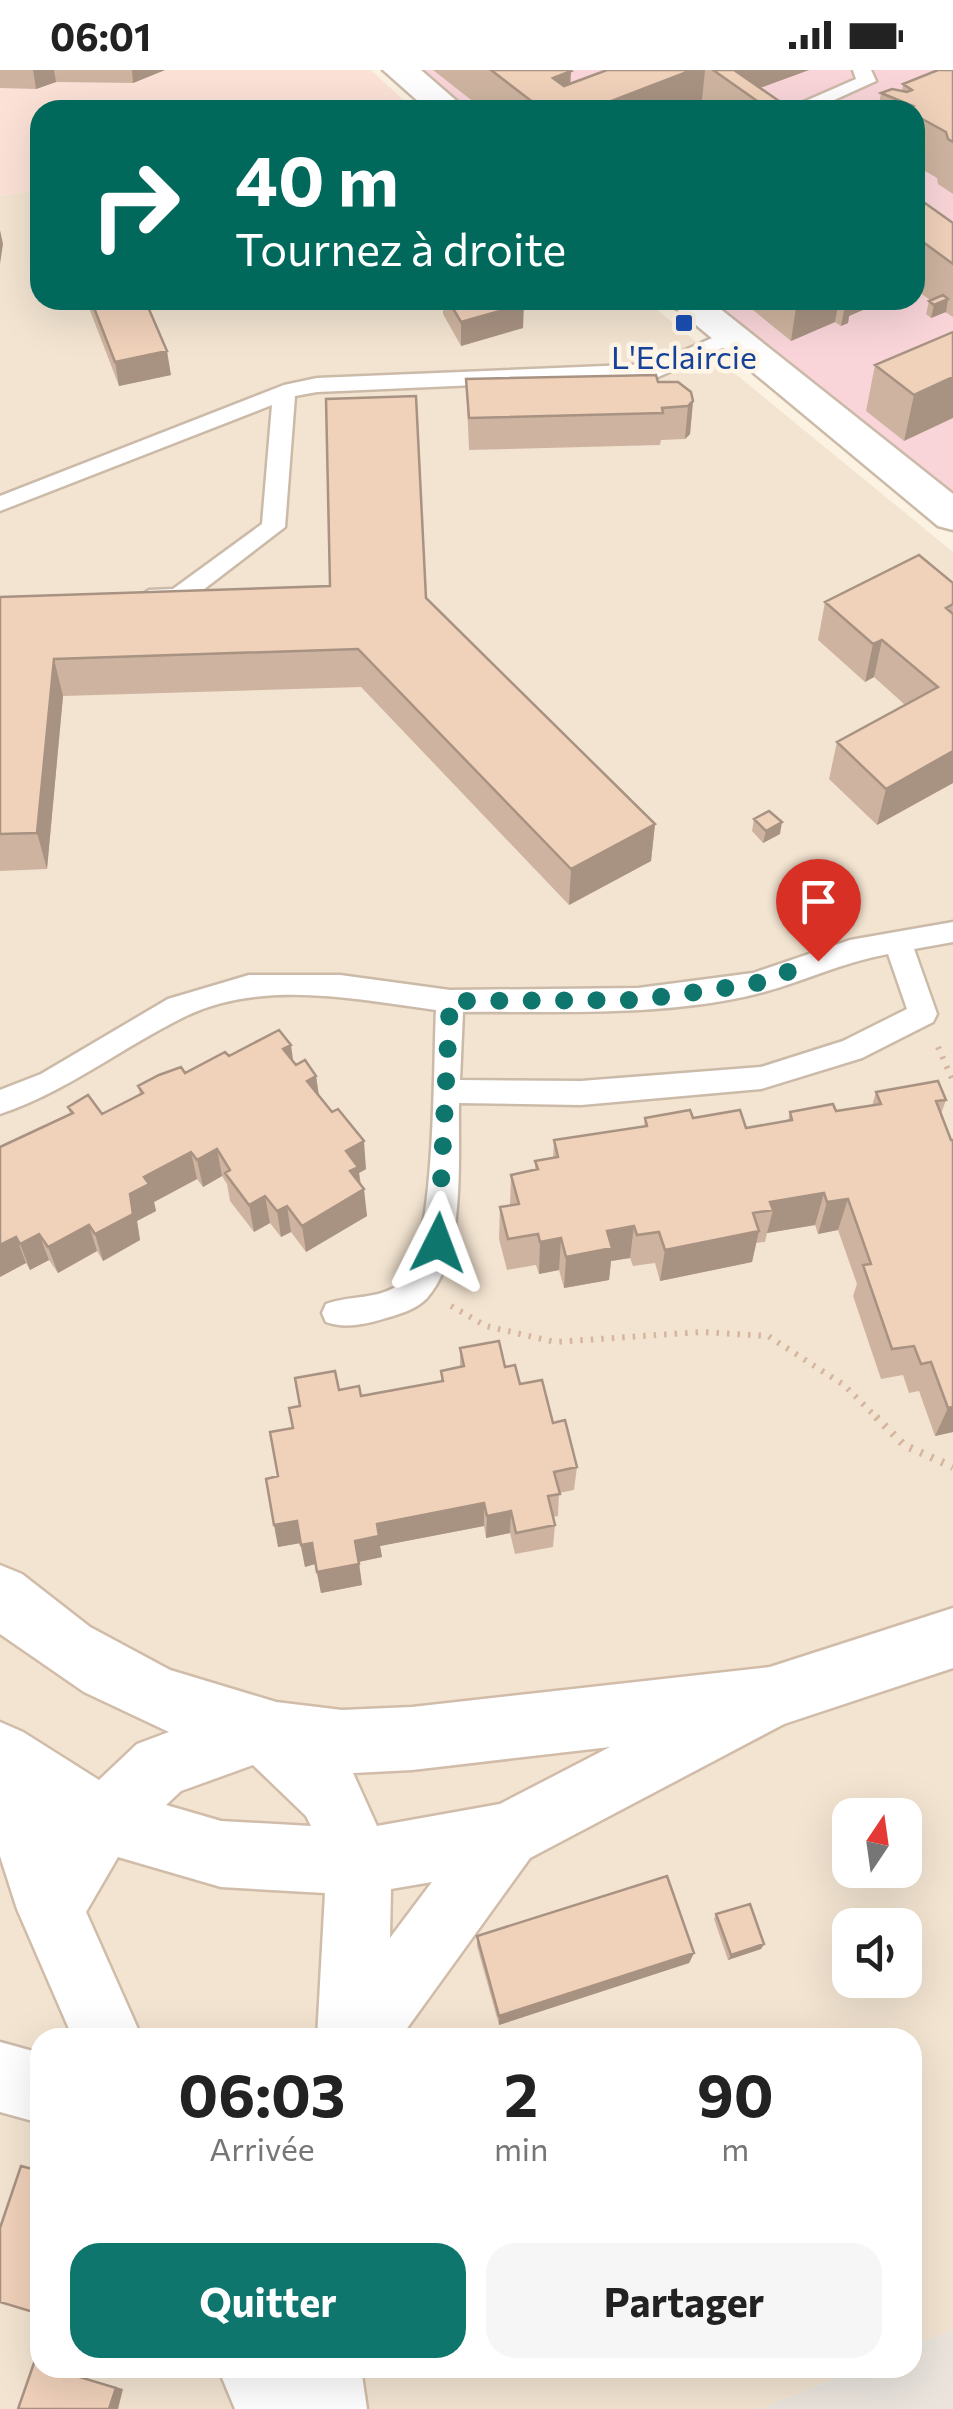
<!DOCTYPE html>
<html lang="fr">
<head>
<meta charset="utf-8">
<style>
  :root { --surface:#fff; --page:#f6f6f6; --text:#222; --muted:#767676; --accent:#0f766e }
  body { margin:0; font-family:Commissioner,sans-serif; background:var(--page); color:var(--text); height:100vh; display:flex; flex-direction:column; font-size:38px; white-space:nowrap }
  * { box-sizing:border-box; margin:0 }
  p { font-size:32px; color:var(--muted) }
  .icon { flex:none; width:55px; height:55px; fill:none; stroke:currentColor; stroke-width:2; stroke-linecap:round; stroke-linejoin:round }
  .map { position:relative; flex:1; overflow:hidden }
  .drawer { position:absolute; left:30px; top:1958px; width:892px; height:350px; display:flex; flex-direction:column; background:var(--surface); border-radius:30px; box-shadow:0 10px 40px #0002 }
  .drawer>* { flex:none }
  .top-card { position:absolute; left:30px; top:30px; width:895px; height:210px; border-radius:30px; box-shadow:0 10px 40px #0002; background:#00695c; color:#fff; overflow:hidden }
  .needle { width:65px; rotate:13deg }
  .buttons { position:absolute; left:832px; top:1728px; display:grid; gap:20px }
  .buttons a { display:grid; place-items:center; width:90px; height:90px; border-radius:20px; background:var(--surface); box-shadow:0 10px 40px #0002; font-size:50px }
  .pin { position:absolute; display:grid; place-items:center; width:85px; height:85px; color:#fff; margin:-102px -42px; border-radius:50% 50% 50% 0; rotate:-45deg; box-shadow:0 0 10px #0007 }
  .pin .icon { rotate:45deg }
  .me { position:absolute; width:110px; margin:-55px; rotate:3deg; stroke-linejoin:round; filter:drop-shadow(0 0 8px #0008) }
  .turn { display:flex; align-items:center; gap:35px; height:210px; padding:0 40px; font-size:45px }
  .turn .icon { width:130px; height:130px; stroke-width:2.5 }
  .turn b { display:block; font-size:70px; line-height:85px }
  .eta { display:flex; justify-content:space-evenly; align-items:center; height:170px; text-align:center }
  .eta b { font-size:60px; font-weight:700; line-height:70px }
  .cta { display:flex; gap:20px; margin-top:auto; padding:20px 40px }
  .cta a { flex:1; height:115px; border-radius:30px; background:var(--accent); color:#fff; font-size:40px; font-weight:700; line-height:115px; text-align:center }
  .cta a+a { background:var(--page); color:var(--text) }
  .status { display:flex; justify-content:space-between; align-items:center; height:70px; padding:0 50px; background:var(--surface); direction:ltr }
  .status svg { height:28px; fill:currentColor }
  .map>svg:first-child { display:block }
</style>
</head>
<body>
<div class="status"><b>06:01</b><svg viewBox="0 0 49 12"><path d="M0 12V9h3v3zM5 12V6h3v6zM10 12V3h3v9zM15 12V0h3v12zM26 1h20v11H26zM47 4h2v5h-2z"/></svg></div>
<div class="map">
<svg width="953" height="2339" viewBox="0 0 953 2339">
  <rect width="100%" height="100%" fill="#fbf2e2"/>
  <path fill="#f3e4d1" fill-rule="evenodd" d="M40 119V230H645L953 482V2260L913 2276 912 1968H40V2298H860L760 2339H0V126ZM850 1745H905V1800H850ZM850 1855H905V1910H850Z"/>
  <path fill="#fce2d6" d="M0 0H371L414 40H40V119L0 126Z"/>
  <path fill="#eae4dd" d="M953 2260V2339H760L860 2298H912L913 2276Z"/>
  <path fill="#f9d5d9" d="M411 0H953V426L704 230H915V40H462Z"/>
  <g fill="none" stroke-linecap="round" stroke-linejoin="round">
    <g stroke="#ccbaa9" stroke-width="5">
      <path id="lane" d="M853 0H871L876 11 812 40H785L856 9Z
        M730 260 741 266 738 271 658 307 317 322 295 326 285 457 186 533C172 537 147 541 137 528L149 520 173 519 262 454 272 335 0 441V426L284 315 317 308 654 294Z
        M953 852V872L914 879 937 944 933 952 862 988 761 1019 581 1035 459 1033C458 1088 466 1184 427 1228 417 1239 400 1244 386 1248 368 1254 344 1259 326 1252L322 1243 326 1234C350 1225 379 1230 400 1214 437 1186 433 991 436 940 355 929 260 909 184 947 121 978 68 1021 0 1044V1020L41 1004 168 929 249 905H340L450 920 638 918 753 903 850 870ZM888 884 907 939 843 971 761 997 581 1011 460 1010 463 942C559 941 662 947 756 924 801 913 842 892 888 884Z"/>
    </g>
    <g stroke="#ccbaa9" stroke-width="5">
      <path id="street" d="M383 0H421L467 40H428Z
        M666 230H709L953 424V460L938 456Z
        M0 1972 40 1983V2053L0 2042Z"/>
    </g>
    <g stroke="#d1bca9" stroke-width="5">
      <path id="secondary" d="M0 1495 22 1504 90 1557 170 1600 276 1632 342 1640 412 1637 770 1597 953 1538V1598L784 1654 530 1788 400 1968H317L325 1823 221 1817 118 1787 86 1842 142 1968H73L17 1839 0 1786V1652L23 1662 99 1710 137 1674 169 1662 84 1622 0 1564ZM610 1677 500 1734 377 1756 353 1703 412 1700ZM253 1695 306 1746 311 1756 221 1751 166 1735 181 1721ZM432 1812 390 1868 391 1819Z
        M218 2298H361L367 2339H235Z"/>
    </g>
    <path stroke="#d5b59e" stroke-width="6" stroke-dasharray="2.5 8" stroke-linecap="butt" d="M938 977 953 1011
      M451 1236 486 1256 555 1272 702 1262 768 1266 844 1315 878 1349"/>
    <path stroke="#d5b59e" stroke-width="8" stroke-dasharray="2.5 9" stroke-linecap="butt" d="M876 1347 904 1375 953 1397"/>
    <use href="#lane" fill="#fff" fill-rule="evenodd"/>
    <use href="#street" fill="#fff" fill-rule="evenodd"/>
    <use href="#secondary" fill="#fff" fill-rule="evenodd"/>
  </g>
  <path fill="#ceb4a0" d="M0 0H165L133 13 56 12 36 19 0 18Z
    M433 0H542L570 14 607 0H809L760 18 792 40H484Z
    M953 0V124L938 114 937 108 915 95V40H878L881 23 902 21 903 14Z
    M915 126 953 153V247L945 242 931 248 926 244 929 231 930 230 915 219Z
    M86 230H145L171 305 119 316Z
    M443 230H521L523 258 461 276 443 244Z
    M748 230H886L849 246 848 253 841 256 835 252 791 271 748 236Z
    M953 262 904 371 866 341 875 295Z
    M466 309 658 312 693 331 690 364 685 369 661 370 660 375 469 380Z
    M953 513V713L877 755 829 709 837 672 905 635 874 607 865 612 818 570 825 532Z
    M0 527 426 528 655 754 651 791 569 835 361 617 63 626 47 799 0 801Z
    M754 749 780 764 763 773 752 761Z
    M229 986 293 992 316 1006 319 1025 366 1099 359 1103 367 1146 306 1182 291 1162 281 1167 270 1153 254 1162 230 1131 227 1114 222 1106 203 1117 197 1109 154 1132 156 1141 137 1151 140 1170 103 1191 97 1181 58 1203 49 1190 30 1200 26 1193 0 1207 70 1044 68 1037 102 1044 140 1024 138 1016 185 1003Z
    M876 1022 946 1030 941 1044 953 1362 935 1366 919 1321 909 1323 903 1305 881 1309 853 1226 857 1214 838 1160 818 1164 815 1155 767 1163 765 1172 756 1173 752 1192 660 1211 655 1193 633 1196 630 1188 611 1191 609 1210 564 1218 559 1200 539 1204 536 1195 507 1200 499 1169 500 1137 510 1135 511 1105 535 1100V1091L553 1088 554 1070 644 1057 645 1048H693L746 1058 788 1051 790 1042 836 1041 872 1036Z
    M460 1278 505 1297 553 1353 577 1397 574 1420 559 1423 558 1446 553 1447 555 1455 553 1477 515 1484 510 1463 486 1468 484 1456 380 1476 382 1487 359 1492 362 1515 321 1523 315 1494 305 1497 300 1473 278 1477V1406L299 1336 441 1311V1301L460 1297Z
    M716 1844 764 1874 761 1879 728 1890 714 1849Z
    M477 1866 694 1883 689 1893 499 1955 477 1876Z"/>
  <path fill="#a89282" d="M33 0H54L56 12 36 19Z
    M132 0H165L133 13Z
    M692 0H705L701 40H592L593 38Z
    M718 0H809L746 23Z
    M571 1 569 40 553 8Z
    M0 160 3 174 0 194Z
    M923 172 915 212V176Z
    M948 229 946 242 931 248 934 235Z
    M797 230H839L835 252 791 271Z
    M846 230H886L849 246 848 253 841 256Z
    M524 234 523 258 461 276V252Z
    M167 281 171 305 119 316 115 292Z
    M953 307V348L904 371 914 325Z
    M693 331 690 364 685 369 688 336Z
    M882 570 874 607 865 612 873 574Z
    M54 589 63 626 47 799 37 763Z
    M953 681V713L877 755 886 719Z
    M782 752 780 764 763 773 766 761Z
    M655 754 651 791 569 835 571 799Z
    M291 975 295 1004 283 979Z
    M316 1006 320 1034 307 1011Z
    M364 1071 366 1099 359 1103 361 1121 364 1119 367 1146 306 1182 302 1156 346 1081Z
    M217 1079 222 1106 203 1117 197 1090Z
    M191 1082 197 1109 154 1132 156 1141 137 1151 140 1170 103 1191 95 1164 144 1107Z
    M824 1123 815 1155 767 1163 773 1140 770 1132Z
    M265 1126 270 1153 254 1162 249 1135Z
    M848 1129 838 1160 818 1164 827 1132Z
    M287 1136 291 1162 281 1167 277 1141Z
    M89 1155 97 1181 58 1203 48 1177Z
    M634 1156 630 1188 611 1191 609 1210 564 1218 566 1187 607 1161Z
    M759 1161 752 1192 660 1211 665 1180Z
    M39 1164 49 1190 30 1200 20 1174Z
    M16 1167 26 1193 0 1207V1175Z
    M561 1168 559 1200 539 1204 540 1172Z
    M953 1337V1362L935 1366 948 1338Z
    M484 1433V1456L380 1476 382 1487 358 1492 355 1471 377 1454Z
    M511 1441 510 1463 486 1468 487 1446Z
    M297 1451 301 1473 278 1477 274 1455Z
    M312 1473 315 1494 305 1497 301 1475Z
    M359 1494 362 1515 321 1523 317 1502Z
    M764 1874 761 1879 728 1890 731 1885Z
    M694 1883 689 1893 499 1955V1946Z
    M50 2298 123 2319 118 2339H109Z"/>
  <path fill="#f0d1ba" stroke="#a89282" stroke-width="2.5" d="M491 0H569L571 1 553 8 564 16 607 0H692L593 38 596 40H543Z
    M713 0H734L792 40H770Z
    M938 0H953V72L948 69 946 62 915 45V40L905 39 913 36 881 23 892 19 907 22 912 20 903 14Z
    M424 35 430 40H408Z
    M915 126 953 153V194L923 172 915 176Z
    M943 225 948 229 934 235 929 231Z
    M91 230H145L167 281 115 292Z
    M448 230H521L524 234 461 252Z
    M953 262V307L914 325 875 295Z
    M656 305 658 312H678L691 322 693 331 688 336 662 338 663 343 469 348 466 309Z
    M416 326 426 528 655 754 571 799 358 579 54 589 37 763 0 764V527L330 516 326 329Z
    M919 485 953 513V534L946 538 953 544V681L886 719 837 672 938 617 882 570 873 574 825 532Z
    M769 741 782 752 766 761 754 749Z
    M279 960 291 975 283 979 296 995 305 990 316 1006 307 1011 332 1042 338 1039 364 1071 346 1081 358 1097 350 1101 364 1119 302 1156 287 1136 277 1141 265 1126 249 1135 225 1103 230 1100 217 1079 197 1090 191 1082 144 1107 149 1114 130 1124 133 1144 95 1164 89 1155 48 1177 39 1164 20 1174 16 1167 0 1175V1077L73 1043 68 1037 88 1025 102 1044 143 1023 138 1016 159 1005 181 997 185 1003 225 982 229 986Z
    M938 1011 946 1030 936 1031 951 1070H953V1337L948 1338 931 1292 921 1294 914 1276 892 1279 863 1195 871 1194 848 1129 827 1132 824 1123 770 1132 773 1140 753 1143 759 1161 665 1180 659 1162 637 1165 634 1156 607 1161 612 1178 566 1187 561 1168 540 1172 538 1164 508 1169 500 1137 519 1134 511 1105 538 1099 535 1091 558 1087 554 1070 647 1056 645 1048 690 1040 693 1048 740 1040 746 1058 792 1050 790 1042 833 1034 836 1041 881 1034 876 1022Z
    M499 1271 505 1297 515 1295 520 1314 542 1310 553 1353 565 1350 577 1397 554 1402 560 1424 548 1426 555 1455 516 1463 511 1441 487 1446 484 1433 377 1454 379 1466 355 1471 359 1494 317 1502 312 1473 301 1475 297 1451 274 1455 266 1409 278 1406 270 1362 293 1358 289 1338 300 1336 295 1308 335 1301 339 1320 359 1316 361 1326 443 1311 441 1301 464 1296 460 1278Z
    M667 1806 694 1883 499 1946 477 1866Z
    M750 1834 764 1874 731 1885 716 1844Z
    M21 2096 40 2101V2244L0 2232V2158Z
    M34 2293 40 2294V2298H50L116 2318 109 2339H18Z"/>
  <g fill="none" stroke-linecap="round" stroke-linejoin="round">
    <path stroke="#0f766e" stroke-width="18" stroke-dasharray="0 32.4" d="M438 1173 450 931 638 930 754 914 818 891"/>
  </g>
  <rect fill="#1a4fb4" stroke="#fff6e8" stroke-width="4" x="674" y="243" width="20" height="20" rx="5"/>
  <g text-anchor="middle" stroke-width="9" stroke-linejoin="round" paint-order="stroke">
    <g font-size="32" fill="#164399" stroke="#fff6e8">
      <text x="684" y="299">L'Eclaircie</text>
    </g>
  </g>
</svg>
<div class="buttons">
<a><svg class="needle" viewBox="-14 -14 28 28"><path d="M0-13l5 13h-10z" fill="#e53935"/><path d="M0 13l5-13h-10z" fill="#767676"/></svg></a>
<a><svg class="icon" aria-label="sound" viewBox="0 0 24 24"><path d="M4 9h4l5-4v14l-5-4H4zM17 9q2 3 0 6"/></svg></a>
</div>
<div class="pin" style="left:818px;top:891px;background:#d93025"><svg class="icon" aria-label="arrive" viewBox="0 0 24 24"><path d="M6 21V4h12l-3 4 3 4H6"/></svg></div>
<svg class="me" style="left:438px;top:1173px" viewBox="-20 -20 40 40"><path d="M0-17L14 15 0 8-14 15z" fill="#0f766e" stroke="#fff" stroke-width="4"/></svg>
<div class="top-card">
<div class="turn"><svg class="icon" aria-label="right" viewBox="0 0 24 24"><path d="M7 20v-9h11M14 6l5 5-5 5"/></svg><div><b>40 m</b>Tournez à droite</div></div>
</div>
<section class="drawer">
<div class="eta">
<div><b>06:03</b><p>Arrivée</p></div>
<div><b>2</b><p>min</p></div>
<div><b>90</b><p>m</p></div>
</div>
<div class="cta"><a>Quitter</a><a>Partager</a></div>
</section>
</div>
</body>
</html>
